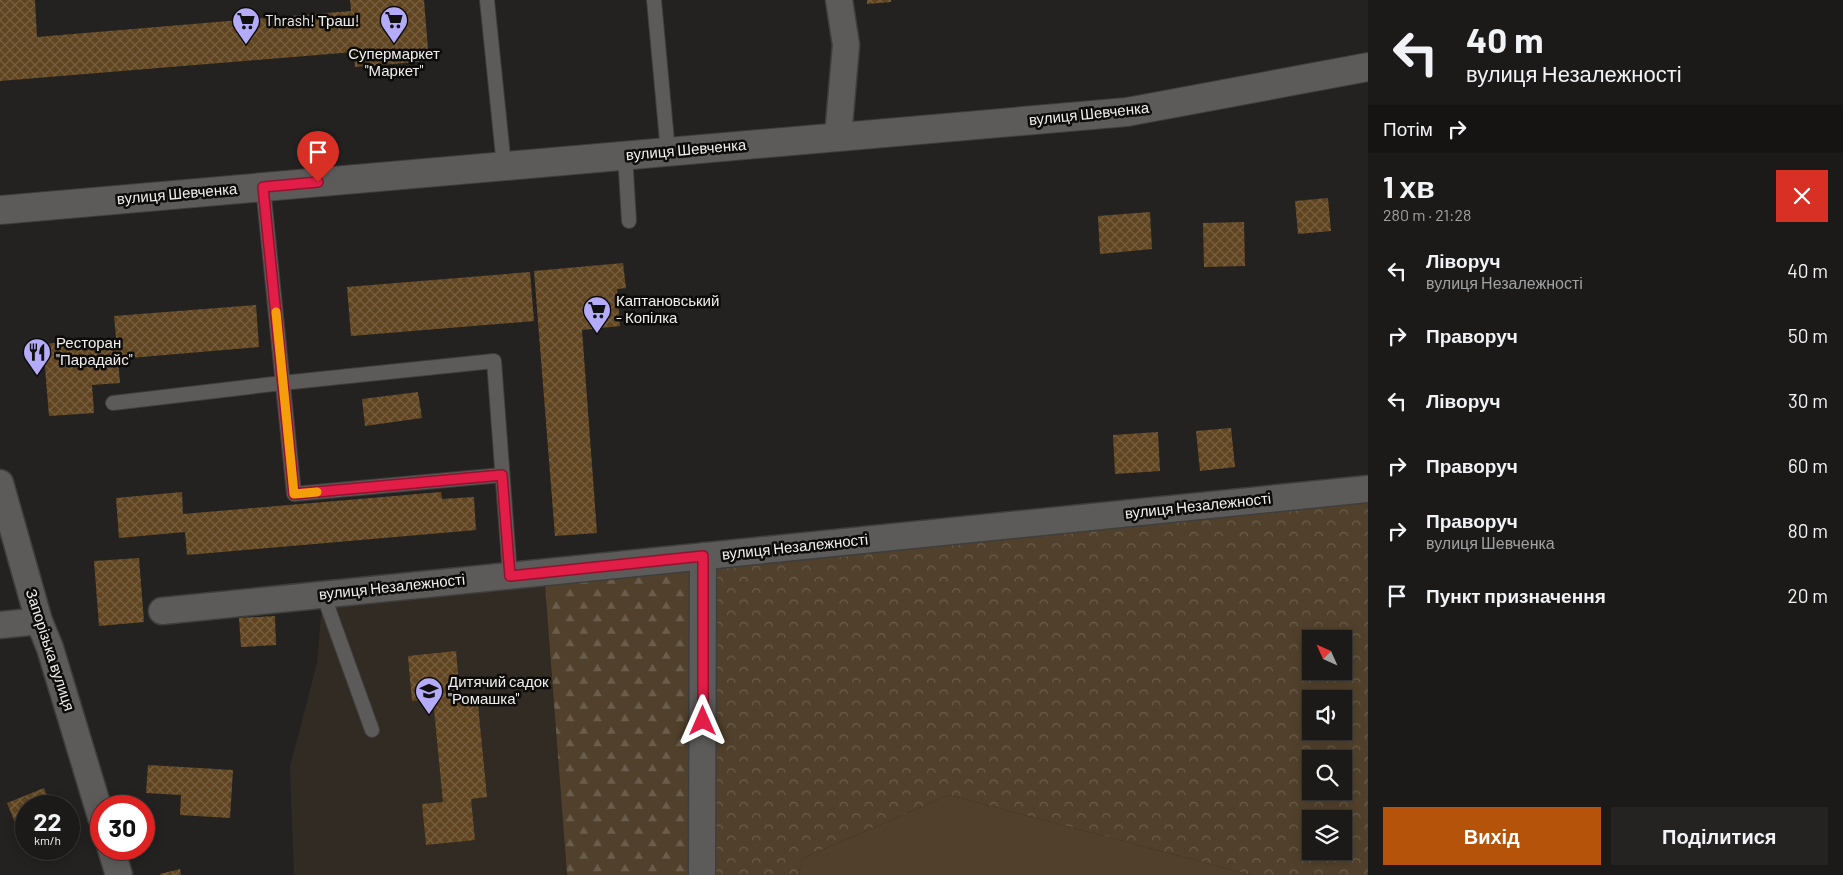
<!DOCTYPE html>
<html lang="uk">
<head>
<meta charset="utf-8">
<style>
  :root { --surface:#1b1a18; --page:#242321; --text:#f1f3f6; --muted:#a0a1a2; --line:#393837; --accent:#b45309 }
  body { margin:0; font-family:Barlow,sans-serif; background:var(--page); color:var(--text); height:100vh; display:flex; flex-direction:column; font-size:19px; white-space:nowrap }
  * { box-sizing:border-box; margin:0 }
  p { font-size:16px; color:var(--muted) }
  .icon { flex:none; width:28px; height:28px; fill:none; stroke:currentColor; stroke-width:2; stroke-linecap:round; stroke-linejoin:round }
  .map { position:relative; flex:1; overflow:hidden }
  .details { display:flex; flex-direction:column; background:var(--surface); width:475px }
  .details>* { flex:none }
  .guide { background:#1b1a18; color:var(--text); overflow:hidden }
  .needle { width:32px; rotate:315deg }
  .tools { position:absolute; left:1302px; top:630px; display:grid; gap:10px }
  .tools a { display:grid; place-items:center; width:50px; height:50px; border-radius:0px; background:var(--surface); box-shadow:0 2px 12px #0003,0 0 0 1px var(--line); font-size:25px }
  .speed { position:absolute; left:15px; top:795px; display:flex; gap:10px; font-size:25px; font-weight:700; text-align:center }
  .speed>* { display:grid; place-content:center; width:65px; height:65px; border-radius:50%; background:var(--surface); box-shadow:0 2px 12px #0003,0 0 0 1px var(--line); line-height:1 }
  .speed small { font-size:12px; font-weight:400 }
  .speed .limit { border:8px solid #d22; background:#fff; color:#111 }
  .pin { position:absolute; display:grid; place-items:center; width:42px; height:42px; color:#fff; margin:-51px -21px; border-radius:50% 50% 50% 0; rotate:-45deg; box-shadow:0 0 5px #0007 }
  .pin .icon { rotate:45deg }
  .me { position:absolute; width:55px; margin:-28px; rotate:0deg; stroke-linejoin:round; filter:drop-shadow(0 0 4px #0008) }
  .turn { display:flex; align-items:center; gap:18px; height:105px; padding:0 15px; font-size:22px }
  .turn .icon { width:65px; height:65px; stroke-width:2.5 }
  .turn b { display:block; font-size:35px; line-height:42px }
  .then { display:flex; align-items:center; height:48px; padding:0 15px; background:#0003; gap:10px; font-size:19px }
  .round { display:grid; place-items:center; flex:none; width:52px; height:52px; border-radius:0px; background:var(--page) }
  .headline { display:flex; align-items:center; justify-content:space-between; height:85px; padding:0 15px }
  h1 { font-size:30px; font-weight:700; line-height:38px }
  .button { display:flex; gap:10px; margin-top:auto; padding:10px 15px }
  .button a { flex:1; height:58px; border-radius:0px; background:var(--accent); color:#fff; font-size:20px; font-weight:700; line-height:58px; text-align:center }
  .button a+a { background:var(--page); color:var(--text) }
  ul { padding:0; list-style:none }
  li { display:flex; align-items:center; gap:15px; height:65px; padding:0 15px }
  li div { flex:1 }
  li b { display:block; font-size:19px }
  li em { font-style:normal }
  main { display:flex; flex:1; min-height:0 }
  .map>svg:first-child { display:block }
</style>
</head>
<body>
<main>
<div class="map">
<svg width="1368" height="875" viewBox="0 0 1368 875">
  <defs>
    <pattern id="forest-firs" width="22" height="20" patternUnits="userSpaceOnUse" patternTransform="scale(1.25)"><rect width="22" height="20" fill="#51412c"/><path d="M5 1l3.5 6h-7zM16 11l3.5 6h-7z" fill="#6a5d4b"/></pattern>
    <pattern id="park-crowns" width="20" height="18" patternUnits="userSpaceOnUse" patternTransform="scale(1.25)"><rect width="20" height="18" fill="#51412c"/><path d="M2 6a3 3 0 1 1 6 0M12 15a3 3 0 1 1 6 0" fill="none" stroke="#6a5d4b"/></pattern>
    <pattern id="building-cross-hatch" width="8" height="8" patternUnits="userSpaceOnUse" patternTransform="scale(1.25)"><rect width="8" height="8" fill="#604520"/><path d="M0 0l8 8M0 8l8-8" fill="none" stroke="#776041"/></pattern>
  </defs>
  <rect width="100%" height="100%" fill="#242220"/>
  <path fill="#312b24" d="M544 572 567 875H294L290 767 317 663 323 594Z"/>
  <path fill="url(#forest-firs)" d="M703 556 701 875H567L544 572Z"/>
  <path fill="url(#park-crowns)" fill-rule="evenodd" d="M1368 489V875H1251L949 795 803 858 798 875H702L703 556ZM1311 639H1344V671H1311ZM1311 699H1344V731H1311ZM1311 759H1344V791H1311ZM1311 819H1344V851H1311Z"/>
  <path fill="#51412c" d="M949 795 1251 875H798L803 858Z"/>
  <path fill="url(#building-cross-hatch)" d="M0 0H35L37 37 351 11 350 0H424L429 61 355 67 354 52 0 81Z
    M867 0H891V2L867 4Z
    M1328 198 1331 231 1298 234 1295 201Z
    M1150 212 1152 249 1100 254 1098 216Z
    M1244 222 1245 266 1204 267 1203 223Z
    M623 263 626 288 617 289 620 326 582 330 597 533 555 536 534 271Z
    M530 272 534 321 351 336 347 287Z
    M256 305 259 347 118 359 120 383 92 385 94 413 49 416 43 344 116 338 114 316Z
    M418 392 422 418 365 426 362 399Z
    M1231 428 1235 467 1200 471 1196 431Z
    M1158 432 1160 471 1115 474 1113 435Z
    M182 492 183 514 441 492 442 499 474 497 476 530 187 555 185 532 119 538 116 498Z
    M139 558 144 622 99 626 94 561Z
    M275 616 276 645 241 647 239 618Z
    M456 651 460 696 477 695 487 797 471 799 475 840 426 845 422 804 443 802 433 699 412 701 408 656Z
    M148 765 233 770 230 818 180 815 181 795 146 793Z
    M44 788 51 806H26V849L7 803Z
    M180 869 181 875H160V874Z"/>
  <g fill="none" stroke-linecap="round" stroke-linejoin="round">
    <g stroke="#3f3e3c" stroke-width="16">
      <path id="lane" d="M487 0 504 166
        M654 0 668 152
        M625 155 629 221
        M263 187 294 494 502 475
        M113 403 282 383 494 361 510 575
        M323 594 372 730"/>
    </g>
    <g stroke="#3f3e3c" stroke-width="29">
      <path id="street" d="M838 137 846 45 839 0
        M0 483 39 621 50 648 101 817
        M162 611 1368 489
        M0 625 39 621
        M111 849 119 875
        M702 875 703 556"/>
    </g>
    <g stroke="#3f3e3c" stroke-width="30">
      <path id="secondary" d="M0 210 1127 112 1368 67"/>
    </g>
    <use href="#lane" stroke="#5d5b59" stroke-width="14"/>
    <use href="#street" stroke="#5d5b59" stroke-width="26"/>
    <use href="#secondary" stroke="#5d5b59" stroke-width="28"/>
  </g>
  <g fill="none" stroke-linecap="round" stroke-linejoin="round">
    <g stroke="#92132f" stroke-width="12">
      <path id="route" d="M318 182 263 187 294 494 502 475 510 576 703 556V721"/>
    </g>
    <use href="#route" stroke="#e11d48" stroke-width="9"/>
    <path stroke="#f59e0b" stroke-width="9" d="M276 312 294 494 317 492"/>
  </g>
  <defs>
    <g id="supermarket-pin" transform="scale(1.4375)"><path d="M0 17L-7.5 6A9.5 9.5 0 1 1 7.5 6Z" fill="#b4acf9" stroke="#0d0c0b"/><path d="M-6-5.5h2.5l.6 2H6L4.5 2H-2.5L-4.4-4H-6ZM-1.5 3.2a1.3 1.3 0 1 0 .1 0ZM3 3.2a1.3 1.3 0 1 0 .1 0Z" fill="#111"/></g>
    <g id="restaurant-pin" transform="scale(1.4375)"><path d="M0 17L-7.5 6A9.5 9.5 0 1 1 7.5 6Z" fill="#b4acf9" stroke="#0d0c0b"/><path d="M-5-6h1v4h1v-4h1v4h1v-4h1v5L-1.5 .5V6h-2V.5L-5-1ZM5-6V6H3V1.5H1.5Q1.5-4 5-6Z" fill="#111"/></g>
    <g id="school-pin" transform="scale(1.4375)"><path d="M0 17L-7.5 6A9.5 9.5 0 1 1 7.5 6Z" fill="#b4acf9" stroke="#0d0c0b"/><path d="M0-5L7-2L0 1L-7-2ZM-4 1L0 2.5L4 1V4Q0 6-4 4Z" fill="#111"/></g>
  </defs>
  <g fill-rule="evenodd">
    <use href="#supermarket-pin" x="394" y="20"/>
    <use href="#supermarket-pin" x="246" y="21"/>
    <use href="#supermarket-pin" x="597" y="310"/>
    <use href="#restaurant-pin" x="37" y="352"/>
    <use href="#school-pin" x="429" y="691"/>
  </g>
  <g text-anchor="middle" stroke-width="5" stroke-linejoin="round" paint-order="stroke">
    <g font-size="15" fill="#f0efee" stroke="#0d0c0b" text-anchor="start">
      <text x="265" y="26">Thrash! Траш!</text>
      <text x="394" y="59" text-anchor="middle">Супермаркет<tspan x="394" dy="17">"Маркет"</tspan></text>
      <text x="616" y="306">Каптановський<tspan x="616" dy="17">- Копілка</tspan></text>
      <text x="56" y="348">Ресторан<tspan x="56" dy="17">"Парадайс"</tspan></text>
      <text x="448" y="687">Дитячий садок<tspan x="448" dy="17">"Ромашка"</tspan></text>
    </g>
    <g font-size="15" fill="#f0efee" stroke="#0d0c0b">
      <text transform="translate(1089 114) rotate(-6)" y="5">вулиця Шевченка</text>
      <text transform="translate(686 150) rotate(-5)" y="5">вулиця Шевченка</text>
      <text transform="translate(177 194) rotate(-5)" y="5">вулиця Шевченка</text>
      <text transform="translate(1198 506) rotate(-6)" y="5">вулиця Незалежності</text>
      <text transform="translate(795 547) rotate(-6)" y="5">вулиця Незалежності</text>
      <text transform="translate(392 587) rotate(-6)" y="5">вулиця Незалежності</text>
      <text transform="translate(50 650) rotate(72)" y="5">Запорізька вулиця</text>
    </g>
  </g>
</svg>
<div class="tools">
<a><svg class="needle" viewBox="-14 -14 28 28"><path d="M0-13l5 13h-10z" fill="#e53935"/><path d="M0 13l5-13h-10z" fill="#a0a1a2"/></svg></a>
<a><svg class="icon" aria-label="sound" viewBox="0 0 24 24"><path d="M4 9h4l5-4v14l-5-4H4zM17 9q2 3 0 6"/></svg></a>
<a><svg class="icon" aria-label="search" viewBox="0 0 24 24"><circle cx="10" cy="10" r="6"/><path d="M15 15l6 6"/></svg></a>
<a><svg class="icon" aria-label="layers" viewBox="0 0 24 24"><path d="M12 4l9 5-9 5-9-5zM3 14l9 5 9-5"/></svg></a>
</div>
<div class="speed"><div>22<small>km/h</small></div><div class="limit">30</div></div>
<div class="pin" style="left:318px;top:182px;background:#d93025"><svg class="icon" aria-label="arrive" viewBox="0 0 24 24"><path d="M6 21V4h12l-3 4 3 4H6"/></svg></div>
<svg class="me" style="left:703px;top:721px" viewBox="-20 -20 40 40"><path d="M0-17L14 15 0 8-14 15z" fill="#e11d48" stroke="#fff" stroke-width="4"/></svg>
</div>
<section class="details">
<div class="guide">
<div class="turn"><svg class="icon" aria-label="left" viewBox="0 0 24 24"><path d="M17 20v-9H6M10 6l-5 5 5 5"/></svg><div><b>40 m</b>вулиця Незалежності</div></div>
<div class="then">Потім<svg class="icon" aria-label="right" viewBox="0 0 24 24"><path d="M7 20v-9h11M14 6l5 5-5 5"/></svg></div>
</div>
<div class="headline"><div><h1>1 хв</h1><p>280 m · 21:28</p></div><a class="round" style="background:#d93025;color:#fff"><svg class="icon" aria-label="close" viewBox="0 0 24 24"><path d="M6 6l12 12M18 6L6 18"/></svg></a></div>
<ul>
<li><svg class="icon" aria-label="left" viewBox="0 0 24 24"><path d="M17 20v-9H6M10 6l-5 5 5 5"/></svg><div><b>Ліворуч</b><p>вулиця Незалежності</p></div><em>40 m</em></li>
<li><svg class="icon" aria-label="right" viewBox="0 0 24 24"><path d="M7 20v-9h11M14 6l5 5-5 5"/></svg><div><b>Праворуч</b></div><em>50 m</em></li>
<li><svg class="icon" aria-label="left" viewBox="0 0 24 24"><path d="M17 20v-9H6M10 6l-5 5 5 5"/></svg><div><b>Ліворуч</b></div><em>30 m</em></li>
<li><svg class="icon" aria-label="right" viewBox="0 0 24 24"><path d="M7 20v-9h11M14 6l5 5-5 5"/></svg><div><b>Праворуч</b></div><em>60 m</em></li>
<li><svg class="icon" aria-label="right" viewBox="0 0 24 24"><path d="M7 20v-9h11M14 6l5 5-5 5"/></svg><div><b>Праворуч</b><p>вулиця Шевченка</p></div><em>80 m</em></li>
<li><svg class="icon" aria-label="arrive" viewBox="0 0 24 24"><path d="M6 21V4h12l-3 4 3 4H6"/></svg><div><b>Пункт призначення</b></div><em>20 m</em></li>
</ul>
<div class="button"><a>Вихід</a><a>Поділитися</a></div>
</section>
</main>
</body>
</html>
